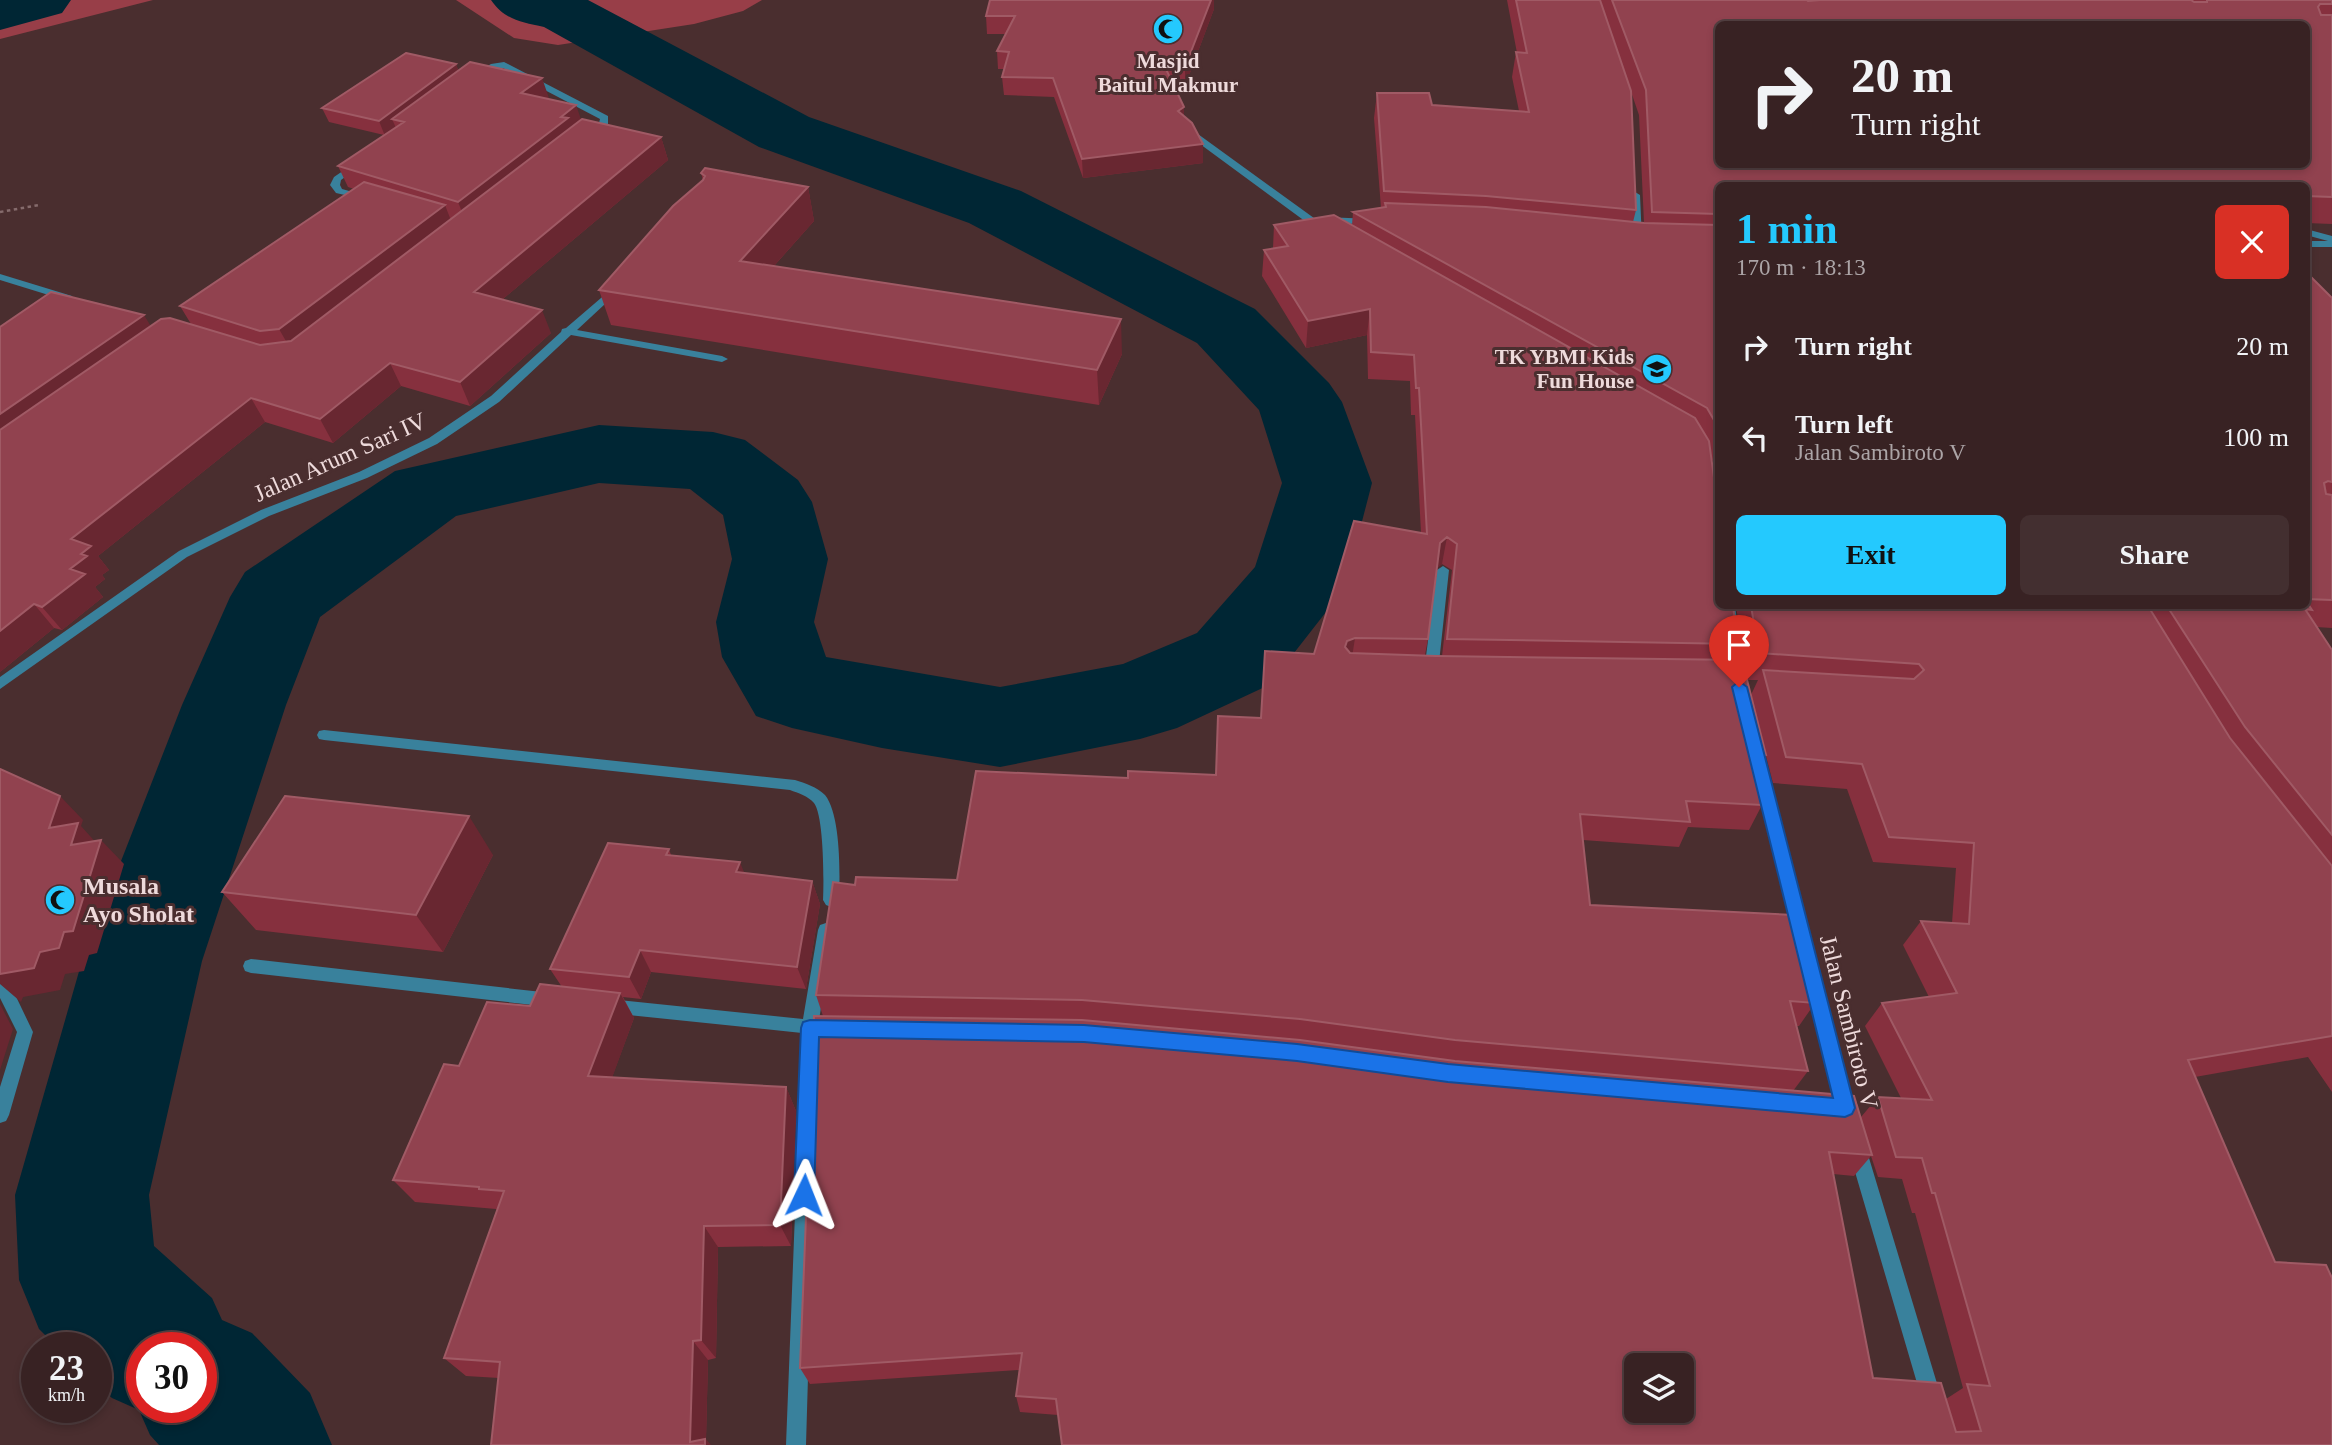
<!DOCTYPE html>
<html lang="en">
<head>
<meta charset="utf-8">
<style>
  :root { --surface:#382223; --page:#432f30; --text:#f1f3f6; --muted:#aba4a6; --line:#523f41; --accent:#24c9fe }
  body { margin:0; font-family:"Times New Roman",serif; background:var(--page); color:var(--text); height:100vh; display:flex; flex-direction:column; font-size:26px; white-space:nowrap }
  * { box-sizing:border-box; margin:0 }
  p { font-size:23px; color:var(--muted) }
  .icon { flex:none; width:38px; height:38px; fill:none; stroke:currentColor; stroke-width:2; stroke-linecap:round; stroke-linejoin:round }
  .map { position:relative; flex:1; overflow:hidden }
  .side { position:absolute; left:1715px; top:182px; width:595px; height:427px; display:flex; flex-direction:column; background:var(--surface); border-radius:10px; box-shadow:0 4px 10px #0003,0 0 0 2px var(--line) }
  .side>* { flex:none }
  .banner { position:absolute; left:1715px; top:21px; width:595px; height:147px; border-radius:10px; box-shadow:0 4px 10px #0003,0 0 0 2px var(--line); background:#382223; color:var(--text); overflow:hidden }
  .fabs { position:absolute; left:1624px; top:1353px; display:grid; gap:14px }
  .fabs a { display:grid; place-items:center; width:70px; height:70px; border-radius:10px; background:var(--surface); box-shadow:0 4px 10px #0003,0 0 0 2px var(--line); font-size:35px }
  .speed { position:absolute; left:21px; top:1332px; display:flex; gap:14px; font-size:35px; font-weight:700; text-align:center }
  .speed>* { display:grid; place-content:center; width:91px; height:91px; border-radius:50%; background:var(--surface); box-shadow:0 4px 10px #0003,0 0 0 2px var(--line); line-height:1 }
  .speed small { font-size:18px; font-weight:400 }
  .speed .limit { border:10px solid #d22; background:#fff; color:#111 }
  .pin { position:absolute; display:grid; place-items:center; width:60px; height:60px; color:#fff; margin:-72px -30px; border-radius:50% 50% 50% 0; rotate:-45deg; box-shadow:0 0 7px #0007 }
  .pin .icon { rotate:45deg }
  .me { position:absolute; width:77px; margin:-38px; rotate:2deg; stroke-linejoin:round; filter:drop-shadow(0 0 5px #0008) }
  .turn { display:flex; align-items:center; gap:24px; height:147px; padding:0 21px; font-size:32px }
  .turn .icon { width:91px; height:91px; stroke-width:2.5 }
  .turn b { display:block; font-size:49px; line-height:60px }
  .round { display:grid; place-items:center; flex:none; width:74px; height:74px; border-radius:10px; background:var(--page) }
  .head { display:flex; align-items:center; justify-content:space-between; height:119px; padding:0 21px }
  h1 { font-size:42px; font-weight:700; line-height:52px; color:var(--accent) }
  .cta { display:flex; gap:14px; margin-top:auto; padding:14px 21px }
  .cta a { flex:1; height:80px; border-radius:10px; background:var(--accent); color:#111; font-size:28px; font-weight:700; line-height:80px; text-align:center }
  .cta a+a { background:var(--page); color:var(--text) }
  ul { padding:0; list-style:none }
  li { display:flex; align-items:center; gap:21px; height:91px; padding:0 21px }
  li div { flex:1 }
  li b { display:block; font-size:26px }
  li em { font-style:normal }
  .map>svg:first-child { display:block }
</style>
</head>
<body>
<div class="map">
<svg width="2332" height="1445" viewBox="0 0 2332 1445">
  <rect width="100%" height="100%" fill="#4a2e2f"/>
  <path fill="#983e48" d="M0 0H153L0 39Z
    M456 0H762L743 11 694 24 558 45 514 38Z"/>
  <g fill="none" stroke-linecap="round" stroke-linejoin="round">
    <path fill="#002634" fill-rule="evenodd" d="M0 0H71L62 13 0 30Z
      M491 0H588L809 117 1021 191 1255 309 1329 383 1342 402 1372 483 1347 579 1333 603 1269 685 1177 728 1140 739 1000 767 882 748 792 728 756 716 722 657 716 622 732 559 723 515 690 489 599 483 456 516 320 617 286 705 202 961 149 1195 154 1246 212 1298 222 1320 252 1333 310 1393 332 1445H159L150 1435 139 1410 112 1398 96 1384V1348H58L39 1329 19 1280 15 1195 82 961 182 705 230 597 245 572 395 471 599 425 713 432 745 440 798 480 812 502 828 559 814 622 826 657 1000 687 1123 664 1197 633 1255 567 1282 483 1259 410 1197 343 969 223 759 147 544 27C521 22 505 20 491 0ZM142 1348H201V1407H142Z"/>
    <path stroke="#856b6c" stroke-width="2.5" stroke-dasharray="3.5 3.5" stroke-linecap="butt" d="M0 212 39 205"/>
    <path fill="#39819c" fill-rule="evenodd" d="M504 62 608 116V124L591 137H585V133L599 123 600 119 503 68 476 78 472 75 491 64Z
      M1185 129H1191L1325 226V230H1317L1185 133Z
      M356 162 359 163V167L341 180 340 185 342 189 367 196V200L336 193 330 185 334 177Z
      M1635 192 1640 195 1642 241 1637 244 1632 241 1630 195Z
      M1325 217 1372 219 1377 222 1372 225 1321 222 1320 220Z
      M2306 229 2332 236V247H2306V241H2328L2306 235Z
      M0 274 72 296 73 298 68 301 0 280Z
      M615 286 620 289 619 291 577 330 722 356 728 359 722 362 571 335 499 402 437 444 367 478 269 516 187 557 0 689V677L179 551 261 510 359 472 429 438 491 396 561 332 562 329 566 328Z
      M1443 566 1449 570 1438 672 1431 677 1424 672 1437 570Z
      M1721 606H1735L1745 677 1738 682 1731 677Z
      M324 730 795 780C805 783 817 787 825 795 841 815 840 875 839 900L836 905 831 907 826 905 823 900C824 882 824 816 814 803 808 796 798 793 790 790L324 740 319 739 317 735 319 731Z
      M1755 745 1760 747 1762 751 1855 1111 1852 1117 1846 1119 1840 1117 1837 1111 1748 751 1750 747Z
      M826 923 832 925 834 930 819 1020 839 1024 841 1029 839 1034 833 1036 818 1035 806 1445H786L802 1033 609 1013 603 1011 601 1006 603 1001 609 999 803 1019 818 930 820 925Z
      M251 959 551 993 557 995 559 1000 557 1005 551 1007 251 973 245 971 243 966 245 961Z
      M0 982 10 984 33 1032 9 1115 6 1121 0 1123V1087L17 1032 0 998Z
      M1857 1140 1863 1142 1866 1148 1942 1400 1939 1407 1932 1410 1925 1407 1922 1400 1848 1148 1851 1142Z"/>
  </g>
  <path fill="#86303e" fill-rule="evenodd" d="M1507 0H2332V224L2306 223V186H1718V482L1717 467 1711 458 1738 644 1732 659 1751 695 1758 680H1747L1736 606H2306V272L2332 298V628L2316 627 2332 650V1092L2308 1057 2195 1077 2332 1445 1058 1415 1020 1412 1016 1396 1019 1370 810 1384 800 1368 823 1016 816 995 855 885 957 880 1128 778 1216 775 1261 718 1265 651 1314 654 1421 533 1415 415H1411L1410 381 1368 379 1367 335 1306 348 1262 276 1264 250 1273 248 1274 225H1352L1353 212 1381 208 1374 118 1377 93 1432 105 1519 111 1512 77 1516 52 1517 53ZM2306 24V164H1718ZM1626 77 1639 115 1644 223 1633 222 1636 210ZM1442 564 1452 570 1442 656 1425 655 1428 639 1437 568ZM1766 756 1773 783 1847 789 1873 862 1956 868 1952 923 1921 921 1903 945 1929 997 1882 1003 1865 1026 1901 1098 1878 1097 1861 1117 1793 1091 1808 1071 1796 1026H1799L1815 1003 1590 905 1583 840 1679 847 1688 827 1749 830 1762 805 1755 777ZM1871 1156 1878 1177 1902 1179 1912 1213H1915L1963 1388 1946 1399 1873 1378 1833 1174 1854 1176Z
    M1214 9 1185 86 1174 85 1184 116 1203 144V163L1083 178 1054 97 1004 95 1002 77 1004 69H998L997 51 1005 34H987L986 16Z
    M456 64 458 70 549 98 547 99 581 120 661 137 668 160 503 299 551 333 470 406 401 386 333 443 265 422 98 556 109 570 102 575 105 579 95 587 103 597 62 630 54 628 0 672 151 326 191 324 180 306 354 189 348 187 338 166 384 135 329 122 322 108Z
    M701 173 808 187 814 221 774 266 1122 354 1099 405 611 325 599 290 703 180Z
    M669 849 671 855 744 873 812 881 820 904 806 989 651 972 641 999 623 997 634 1018 612 1077 786 1087 796 1111 791 1246 718 1247 716 1358 708 1360 706 1439 499 1378 466 1376 444 1358 497 1210 496 1209 415 1202 393 1180 459 1066 562 987 550 969Z
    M493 855 443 952 256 930 222 892Z"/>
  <path fill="#692731" d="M1211 0H1214V9L1185 86V67Z
    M456 64 461 78 392 119 396 128 385 136 379 121Z
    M542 78 549 98 528 113 521 93Z
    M576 105 583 125 466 222 458 202Z
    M1184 107V125L1178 111Z
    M661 137 668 160 484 315 474 292Z
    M1203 144V163L1083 178 1082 159Z
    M808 187 814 221 748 295 740 261Z
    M445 205 455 231 294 355 279 329Z
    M1370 309 1367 335 1306 348 1308 321Z
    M542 310 551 333 470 406 460 382Z
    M144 315 158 338 0 451V414Z
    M1121 319 1122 354 1099 405 1097 370Z
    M390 363 401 386 333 443 320 419Z
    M251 398 265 422 98 556 109 570 102 575 105 579 95 587 103 597 62 630 42 607 70 569 71 539Z
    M1447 537 1442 564 1434 570 1440 543Z
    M34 604 54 628 0 672V631Z
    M1355 638 1351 664 1345 647 1347 641Z
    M60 796 83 820 81 826 99 846 101 840 124 864 97 953 89 955 84 971 65 974 60 990 23 997 21 1002 0 984V974Z
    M469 816 493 855 443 952 416 915Z
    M740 862 749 885 736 872Z
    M812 881 820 904 806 989 797 967Z
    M640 950 651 972 641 999 629 977Z
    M620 993 634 1018 604 1100 588 1076Z
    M0 1004 13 1029 0 1070Z
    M786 1087 796 1111 791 1246 780 1225Z
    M704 1226 718 1247 716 1358 701 1340Z
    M693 1341 708 1360 706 1439 711 1445H694L690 1442Z"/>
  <path fill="#91424f" stroke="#a05a65" stroke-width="2" fill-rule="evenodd" d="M990 0H1211L1185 67 1164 65 1184 107 1178 111 1192 123 1203 144 1082 159 1053 78 1002 77 1009 52 997 51 1015 16H986Z
    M1516 0H1600L1631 91 1636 210 1486 196 1384 191 1377 93H1429L1432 105 1529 112 1516 52 1527 53Z
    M1612 0H1807L1808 1 1820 0H2191L2194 2H2207V0H2332V4H2320L2318 7 2321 15H2332V197L2306 196V186H1718V214L1652 212 1646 90ZM1718 24H2306V164H1718Z
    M406 53 456 64 379 121 322 108Z
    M470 62 542 78 521 93 576 105 561 117 568 118 458 202 338 166 404 122 392 119Z
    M582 119 661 137 474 292 542 310 460 382 390 363 320 419 251 398 71 539 91 546 81 554 87 556 70 569 85 574 42 607 34 604 0 631V430L161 319 170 318 260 345 291 341Z
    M705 168 808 187 740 261 1121 319 1097 370 599 290 673 206 703 180 705 176 701 173Z
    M364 182 445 205 279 329 260 331 180 306Z
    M1385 203 1486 207 1644 223 1718 225V427L1707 408 1353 212 1386 207Z
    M1334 215 1695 418 1709 441 1718 507V606H1733L1738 644 1447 639 1457 544 1447 537 1440 543 1428 639 1355 638 1347 641 1345 647 1350 653 1436 656 1742 660 1766 755 1750 754 1762 805 1686 801 1690 822 1580 814 1590 905 1794 915 1815 1003 1790 1001 1808 1071 1455 1040 1300 1019 1082 1000 816 995 833 882 855 885 856 877 957 880 976 771 1128 778V771L1216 775 1218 716 1261 718 1265 651 1314 654 1354 521 1427 534 1419 388H1416L1414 355 1371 352 1370 309 1308 321 1264 250 1288 246 1274 225Z
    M2306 272 2332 298V482L2328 481 2324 483 2326 494 2332 495V600L2306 599Z
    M51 292 144 315 0 414V327Z
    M2306 601 2312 610 2305 609 2332 650V835L2245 727 2167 606H2306Z
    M1751 606H2148L2230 738 2332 866V1036L2188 1060 2275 1262 2326 1265 2332 1278V1445H1062L1056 1399 1016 1396 1022 1353 800 1368 814 1016 1082 1020 1300 1040 1455 1061 1854 1096 1872 1155 1829 1152 1873 1378 1941 1383 1956 1432 1981 1431 1967 1384 1990 1386 1935 1193H1932L1922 1158 1896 1157 1878 1097 1932 1100 1882 1003 1957 993 1921 921 1969 924 1974 843 1889 837 1862 764 1786 757 1763 670 1914 679 1924 670 1919 664 1759 653ZM1636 1365H1682V1410H1636Z
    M0 769 60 796 49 828 78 823 71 845 101 840 73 931 64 932 59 948 40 952 34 968 0 974Z
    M285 796 469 816 416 915 222 892Z
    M608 843 669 849 666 855 740 862 736 872 812 881 797 967 640 950 629 977 550 969Z
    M540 984 620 993 588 1076 786 1087 780 1225 704 1226 701 1340 693 1341 690 1442 705 1439V1445H491L500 1362 444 1358 504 1191 479 1189V1187L393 1180 444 1064 459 1066 487 1002 530 1006Z"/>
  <path fill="#1a73e8" stroke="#114b97" stroke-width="2" d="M1739 681 1747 687 1855 1108 1852 1114 1845 1117 1448 1082 1297 1061 1084 1042 819 1037 814 1195 811 1202 804 1205 797 1202 794 1195 801 1028 803 1022 810 1020 1084 1025 1297 1044 1448 1064 1833 1098 1732 687Z"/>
  <defs>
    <g id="mosque-disc" transform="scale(1.575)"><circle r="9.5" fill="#24c9fe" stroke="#4a2e2f"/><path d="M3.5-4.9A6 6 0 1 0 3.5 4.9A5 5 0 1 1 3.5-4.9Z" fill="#111"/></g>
    <g id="school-disc" transform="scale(1.575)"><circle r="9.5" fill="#24c9fe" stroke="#4a2e2f"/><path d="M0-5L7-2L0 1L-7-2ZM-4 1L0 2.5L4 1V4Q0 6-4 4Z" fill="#111"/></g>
  </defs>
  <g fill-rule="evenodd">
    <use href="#mosque-disc" x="1168" y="29"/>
    <use href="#school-disc" x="1657" y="369"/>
    <use href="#mosque-disc" x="60" y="900"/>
  </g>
  <g text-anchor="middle" stroke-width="6" stroke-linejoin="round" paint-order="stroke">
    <g font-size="21" font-weight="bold" fill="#eedadb" stroke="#4a2e2f">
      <text x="1168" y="68">Masjid<tspan x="1168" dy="24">Baitul Makmur</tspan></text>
      <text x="1634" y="364" text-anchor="end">TK YBMI Kids<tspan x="1634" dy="24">Fun House</tspan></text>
    </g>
    <g font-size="24" fill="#eedadb" stroke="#4a2e2f">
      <text transform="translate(340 457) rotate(-24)" y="8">Jalan Arum Sari IV</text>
      <text transform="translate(1849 1022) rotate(76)" y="8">Jalan Sambiroto V</text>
    </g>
    <g font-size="24" font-weight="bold" fill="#eedadb" stroke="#4a2e2f" text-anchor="start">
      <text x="83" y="894">Musala<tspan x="83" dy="28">Ayo Sholat</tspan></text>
    </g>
  </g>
</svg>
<div class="fabs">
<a><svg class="icon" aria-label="layers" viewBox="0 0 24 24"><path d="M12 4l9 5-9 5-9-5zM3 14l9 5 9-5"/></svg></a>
</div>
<div class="speed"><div>23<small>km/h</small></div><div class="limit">30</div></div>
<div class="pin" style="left:1739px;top:687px;background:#d93025"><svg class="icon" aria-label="arrive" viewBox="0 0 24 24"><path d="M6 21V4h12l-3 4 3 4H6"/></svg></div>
<svg class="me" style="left:804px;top:1195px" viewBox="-20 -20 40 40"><path d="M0-17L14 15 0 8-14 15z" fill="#1a73e8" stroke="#fff" stroke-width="4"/></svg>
<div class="banner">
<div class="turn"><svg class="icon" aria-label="right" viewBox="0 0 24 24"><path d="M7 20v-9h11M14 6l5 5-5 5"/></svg><div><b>20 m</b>Turn right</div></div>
</div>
<section class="side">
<div class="head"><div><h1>1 min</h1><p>170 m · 18:13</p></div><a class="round" style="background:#d93025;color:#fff"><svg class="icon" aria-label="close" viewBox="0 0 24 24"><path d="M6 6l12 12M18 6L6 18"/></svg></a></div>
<ul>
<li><svg class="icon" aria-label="right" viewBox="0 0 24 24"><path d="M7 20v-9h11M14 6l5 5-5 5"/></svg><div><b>Turn right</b></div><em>20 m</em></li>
<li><svg class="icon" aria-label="left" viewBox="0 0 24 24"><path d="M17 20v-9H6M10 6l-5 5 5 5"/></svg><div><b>Turn left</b><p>Jalan Sambiroto V</p></div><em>100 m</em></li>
</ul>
<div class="cta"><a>Exit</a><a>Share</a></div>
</section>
</div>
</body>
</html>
